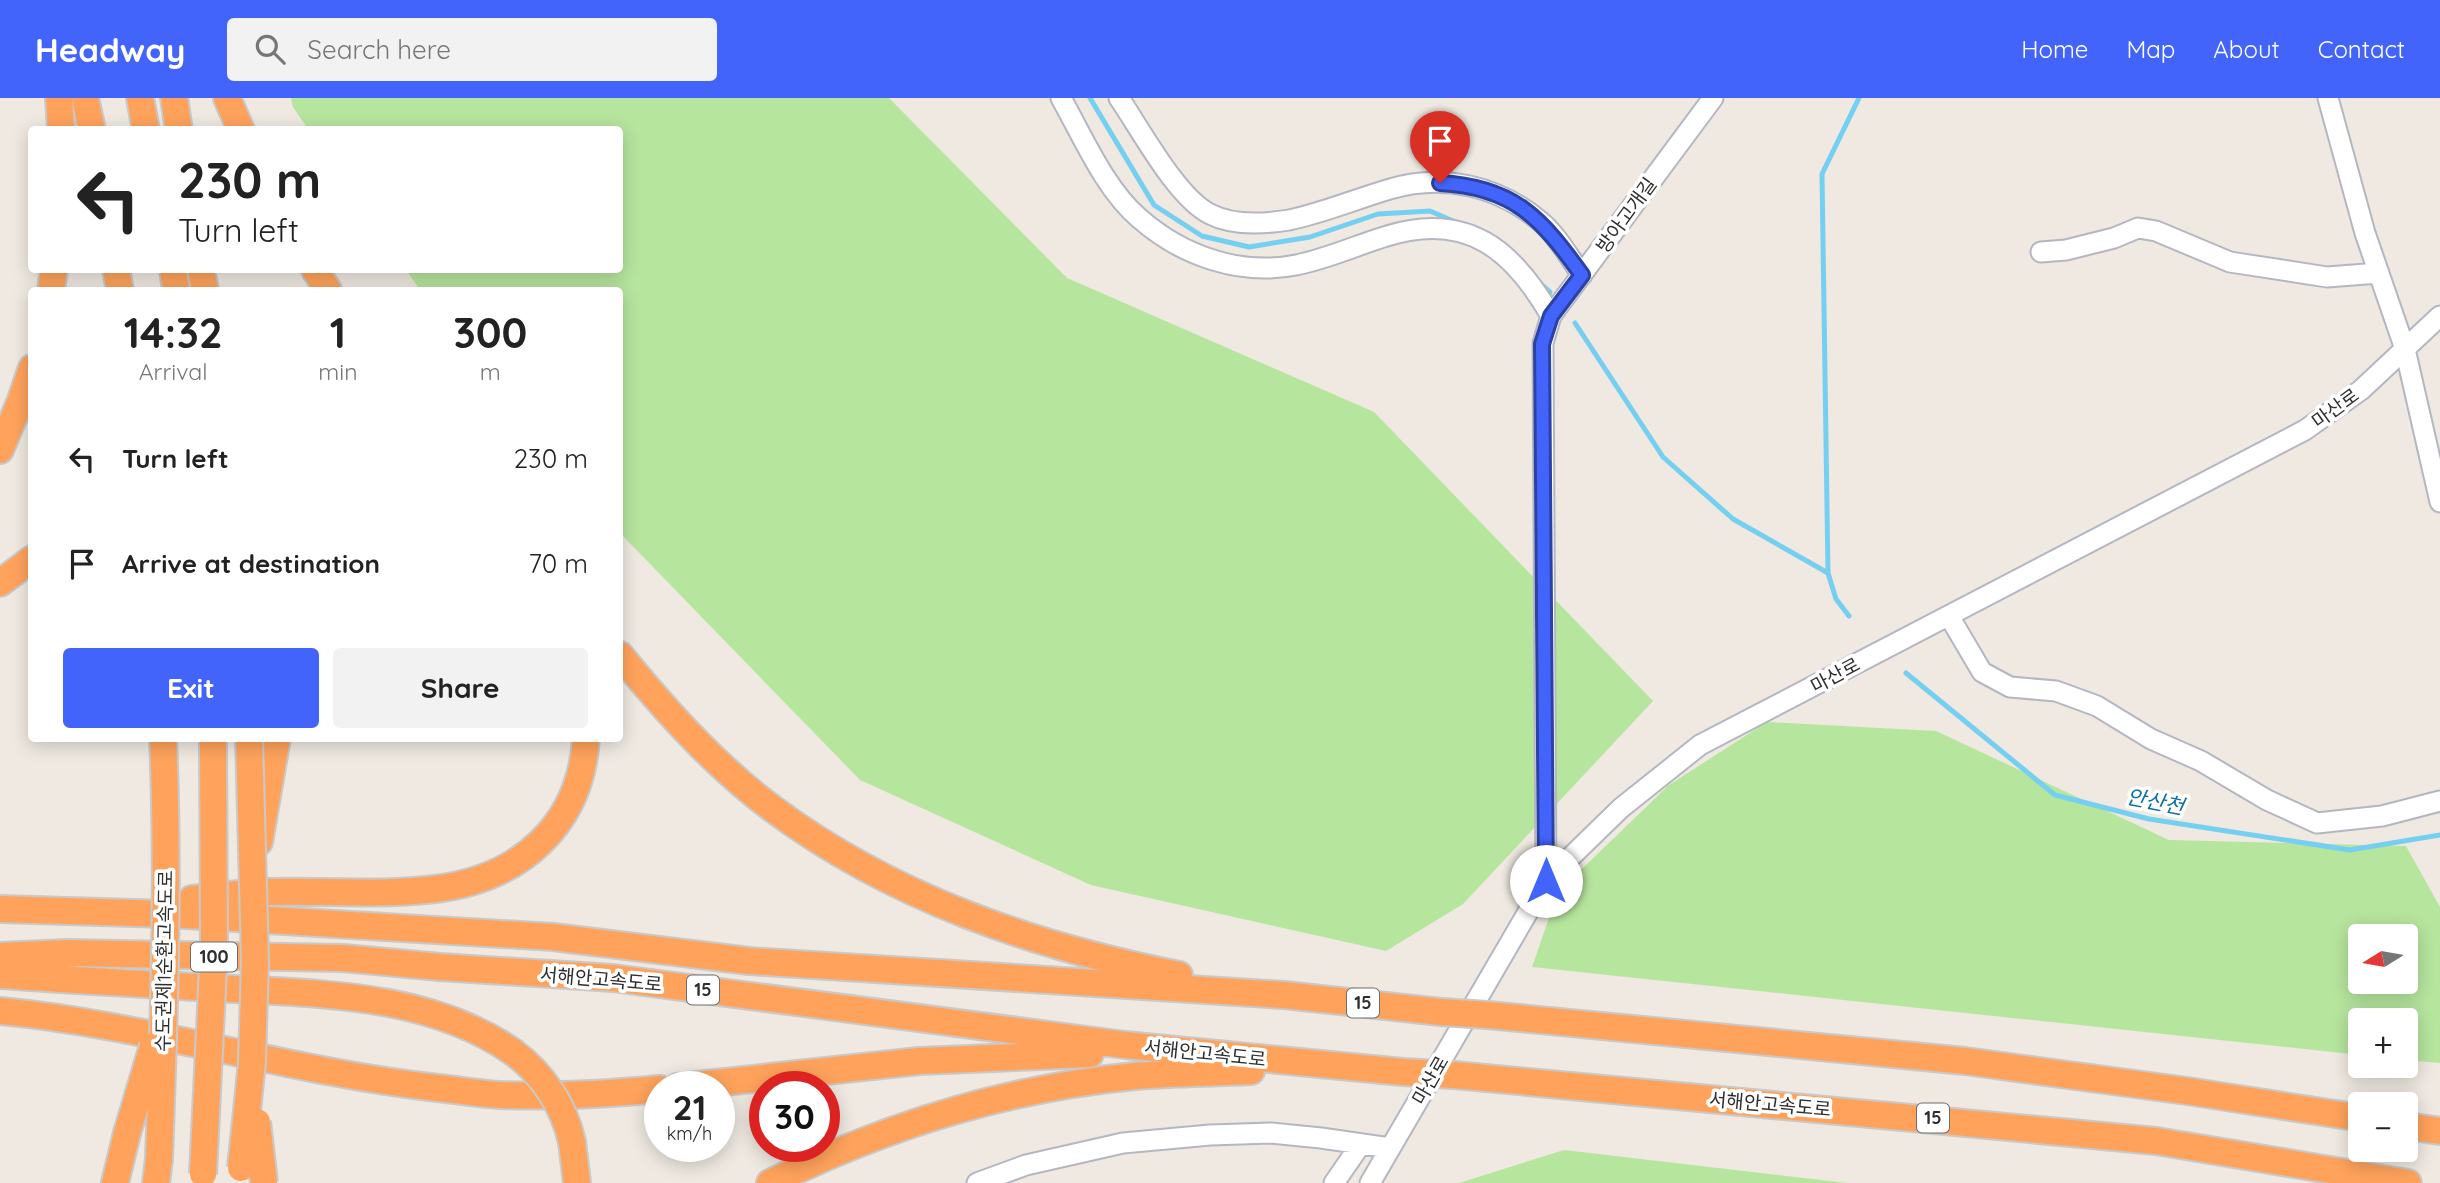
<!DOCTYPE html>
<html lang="en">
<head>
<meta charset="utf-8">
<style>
  :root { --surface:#fff; --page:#f2f2f2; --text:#222; --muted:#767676; --accent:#4264fb }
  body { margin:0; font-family:Quicksand,"Noto Sans KR",sans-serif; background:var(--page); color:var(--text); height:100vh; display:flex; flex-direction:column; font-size:26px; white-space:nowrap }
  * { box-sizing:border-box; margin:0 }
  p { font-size:23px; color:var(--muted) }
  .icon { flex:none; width:38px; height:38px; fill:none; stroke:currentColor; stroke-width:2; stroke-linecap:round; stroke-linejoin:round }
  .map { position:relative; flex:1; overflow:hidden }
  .sheet { position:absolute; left:28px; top:189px; width:595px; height:455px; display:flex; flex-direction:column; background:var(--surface); border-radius:7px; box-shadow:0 4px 18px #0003 }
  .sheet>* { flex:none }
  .guide { position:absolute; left:28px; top:28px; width:595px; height:147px; border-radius:7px; box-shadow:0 4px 18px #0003; background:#fff; color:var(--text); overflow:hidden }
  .needle { width:46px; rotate:259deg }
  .buttons { position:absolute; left:2348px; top:826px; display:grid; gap:14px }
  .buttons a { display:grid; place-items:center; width:70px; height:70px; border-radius:7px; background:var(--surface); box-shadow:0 4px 18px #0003; font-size:35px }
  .speed { position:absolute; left:644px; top:973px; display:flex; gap:14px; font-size:35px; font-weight:700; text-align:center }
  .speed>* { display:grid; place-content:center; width:91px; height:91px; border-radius:50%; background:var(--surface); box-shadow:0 4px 18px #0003; line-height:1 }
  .speed small { font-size:18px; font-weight:400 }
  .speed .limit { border:10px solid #d22; background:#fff; color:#111 }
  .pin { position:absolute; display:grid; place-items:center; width:60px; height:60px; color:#fff; margin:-72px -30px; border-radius:50% 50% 50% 0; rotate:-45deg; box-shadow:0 0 7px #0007 }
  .pin .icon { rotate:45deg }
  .me { position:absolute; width:77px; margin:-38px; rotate:0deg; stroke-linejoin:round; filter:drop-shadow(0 0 5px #0008) }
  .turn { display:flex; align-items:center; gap:24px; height:147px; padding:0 35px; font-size:32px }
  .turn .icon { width:91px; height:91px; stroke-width:2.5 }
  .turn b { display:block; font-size:49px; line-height:60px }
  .eta { display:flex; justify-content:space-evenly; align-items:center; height:119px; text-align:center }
  .eta b { font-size:42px; font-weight:800; line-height:49px }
  .primary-button { display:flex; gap:14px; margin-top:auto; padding:14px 35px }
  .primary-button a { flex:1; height:80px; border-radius:7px; background:var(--accent); color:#fff; font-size:28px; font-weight:800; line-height:80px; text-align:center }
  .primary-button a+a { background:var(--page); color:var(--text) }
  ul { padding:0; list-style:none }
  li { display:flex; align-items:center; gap:21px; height:105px; padding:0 35px }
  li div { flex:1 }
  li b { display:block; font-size:26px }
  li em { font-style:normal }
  header { display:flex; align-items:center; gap:42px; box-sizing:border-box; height:98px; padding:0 35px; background:var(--accent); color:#fff }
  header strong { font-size:33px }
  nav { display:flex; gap:38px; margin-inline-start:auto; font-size:24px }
  .search { width:490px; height:63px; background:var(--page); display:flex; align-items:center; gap:18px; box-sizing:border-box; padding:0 24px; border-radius:7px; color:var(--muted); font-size:26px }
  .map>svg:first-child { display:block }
</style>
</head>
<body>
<header>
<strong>Headway</strong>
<div class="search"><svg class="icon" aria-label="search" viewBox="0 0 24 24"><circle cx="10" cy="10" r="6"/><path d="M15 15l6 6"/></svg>Search here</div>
<nav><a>Home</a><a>Map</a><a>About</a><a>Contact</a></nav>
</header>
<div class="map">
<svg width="2440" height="1085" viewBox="0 0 2440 1085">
  <rect width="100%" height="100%" fill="#efe9e1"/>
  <path fill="#b6e59e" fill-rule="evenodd" d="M291 0H889L1067 180 1374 314 1653 603 1463 806 1386 853 1091 787 860 682 620 435V192H420L406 172H620V32L308 31 293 9Z
    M1767 624 1936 633 2169 742 2406 748 2440 809V965L2406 962V922H2361V957L1532 869 1558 794 1669 687ZM2361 838H2406V884H2361Z
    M1564 1052 1847 1085H1459Z"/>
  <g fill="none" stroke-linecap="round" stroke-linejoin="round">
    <path stroke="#75cff0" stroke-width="5" d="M1090 0 1154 107 1202 138 1249 149 1310 139 1378 116 1430 113 1460 126
      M1540 185 1550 194
      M1575 225 1663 359 1733 421 1828 475 1836 501 1849 518
      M1828 475 1822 76 1859 0
      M1906 575 2055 697 2149 721 2350 752 2440 737"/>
    <g stroke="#b4b7c1" stroke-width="23">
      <path id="minor" d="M1061 0C1083 39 1105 91 1139 120 1182 158 1240 178 1296 167 1327 161 1357 147 1387 138 1467 113 1513 152 1551 218
        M1119 0C1141 32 1177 100 1210 116 1233 128 1264 126 1289 122 1323 115 1356 101 1390 91 1443 75 1498 88 1540 123 1557 137 1569 159 1582 177
        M2328 0 2365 135 2405 251 2440 404
        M2041 154 2066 152 2114 140 2138 130 2156 133 2230 164 2327 179 2379 175
        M1949 518 1982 574 2010 589 2056 593 2097 608 2151 641 2201 663 2267 702 2317 725 2382 718 2440 703
        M1546 783 1543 245 1551 218 1713 0
        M977 1085 1026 1067 1123 1045 1210 1037 1271 1035 1321 1040 1390 1050
        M1334 1085 1361 1046
        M1370 1085 1546 783 1621 710 1700 647 2305 332 2361 292 2440 218"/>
    </g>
    <g stroke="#c9c9c9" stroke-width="30">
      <path id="highway" d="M59 0 61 32
        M85 0 92 32
        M140 0 146 32
        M174 0 179 32
        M227 0 241 32
        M116 172 120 192
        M173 172 176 192
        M201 172 205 192
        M315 172 328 192
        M51 192 54 172
        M0 352 21 302 32 270
        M0 485 32 461
        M620 557C666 613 715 668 773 711 893 800 1034 848 1179 877
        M259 744 277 640
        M192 801C216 798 241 795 265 794 322 792 379 798 435 791 520 781 581 727 586 640
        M0 811 168 816 553 839 749 863 1284 897 1441 914
        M0 858 67 855 343 860 440 869 613 880 1125 947 1403 974
        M0 877C71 882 143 886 214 890 315 896 427 894 513 954
        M0 913C148 927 290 974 438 990 459 992 480 996 501 997 554 999 607 996 660 991
        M1488 917 1965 963 2187 993 2361 1020
        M1454 977 2156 1043 2408 1085
        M678 989 919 963 1090 956
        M2406 1028 2440 1033
        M572 1044 577 1085
        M115 1085 127 1035
        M156 1085 159 1061
        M770 1085C883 1029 1008 990 1135 978 1173 975 1212 975 1251 973"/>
    </g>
    <use href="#minor" stroke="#fff" stroke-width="19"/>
    <use href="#highway" stroke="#ffa35c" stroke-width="26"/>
    <g stroke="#c9c9c9" stroke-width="30" stroke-linecap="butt">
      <path id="highway-bridge" d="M1441 914 1488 917
        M513 954C543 976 564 1008 572 1044
        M1403 974 1454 977
        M257 1024 264 1085
        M127 1035 153 948
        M159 1061C164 921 169 781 163 640
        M241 1070 252 964 255 863 249 640
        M203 1076 214 849 213 640"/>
    </g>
    <use href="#highway-bridge" stroke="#ffa35c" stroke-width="26"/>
  </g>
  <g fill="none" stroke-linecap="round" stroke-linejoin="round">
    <g stroke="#2b41a3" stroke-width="18">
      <path id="route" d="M1440 85C1514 89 1541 120 1582 177L1551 218 1542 246 1546 783"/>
    </g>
    <use href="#route" stroke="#4264fb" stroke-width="12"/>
  </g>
  <g text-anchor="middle" stroke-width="7" stroke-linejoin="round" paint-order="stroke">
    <g fill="#fff" stroke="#6d6d6d" stroke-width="2">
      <rect x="191" y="844.5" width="46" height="29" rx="5"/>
      <rect x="687" y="877.5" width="32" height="29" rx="5"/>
      <rect x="1347" y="890.5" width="32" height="29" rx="5"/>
      <rect x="1917" y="1005.5" width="32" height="29" rx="5"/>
    </g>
    <g font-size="18" font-weight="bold" fill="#2e2e2e">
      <text x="214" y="865">100</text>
      <text x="703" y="898">15</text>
      <text x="1363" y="911">15</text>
      <text x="1933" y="1026">15</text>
    </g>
    <g font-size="19" fill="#2e2e2e" stroke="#fff">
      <text transform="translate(1626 117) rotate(-54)" y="7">방아고개길</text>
      <text transform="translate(2335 310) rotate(-36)" y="7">마산로</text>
      <text transform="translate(1835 577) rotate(-28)" y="7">마산로</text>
      <text transform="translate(164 863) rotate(-89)" y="7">수도권제1순환고속도로</text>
      <text transform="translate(601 881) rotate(5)" y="7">서해안고속도로</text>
      <text transform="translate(1205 955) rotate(6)" y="7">서해안고속도로</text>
      <text transform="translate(1430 982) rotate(-60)" y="7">마산로</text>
      <text transform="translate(1770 1006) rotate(5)" y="7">서해안고속도로</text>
    </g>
    <g font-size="21" font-style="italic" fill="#0d6fa3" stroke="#fff">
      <text transform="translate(2155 704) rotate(11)" y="7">안산천</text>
    </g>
  </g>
</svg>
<div class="buttons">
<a><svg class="needle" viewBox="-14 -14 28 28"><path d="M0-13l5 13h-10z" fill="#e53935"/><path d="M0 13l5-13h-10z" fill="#767676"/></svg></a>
<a>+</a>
<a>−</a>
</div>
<div class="speed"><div>21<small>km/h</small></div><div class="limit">30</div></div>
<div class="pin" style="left:1440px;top:85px;background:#d93025"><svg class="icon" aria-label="arrive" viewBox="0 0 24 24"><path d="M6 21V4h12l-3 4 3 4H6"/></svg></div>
<svg class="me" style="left:1546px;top:783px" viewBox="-20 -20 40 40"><circle r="19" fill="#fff"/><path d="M0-13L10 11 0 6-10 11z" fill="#4264fb"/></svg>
<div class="guide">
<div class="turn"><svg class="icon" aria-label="left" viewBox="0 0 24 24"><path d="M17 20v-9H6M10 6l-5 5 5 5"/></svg><div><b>230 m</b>Turn left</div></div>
</div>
<section class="sheet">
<div class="eta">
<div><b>14:32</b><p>Arrival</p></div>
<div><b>1</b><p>min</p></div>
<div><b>300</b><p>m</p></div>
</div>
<ul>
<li><svg class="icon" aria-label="left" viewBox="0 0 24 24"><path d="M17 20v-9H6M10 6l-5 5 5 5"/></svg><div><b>Turn left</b></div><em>230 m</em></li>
<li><svg class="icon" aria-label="arrive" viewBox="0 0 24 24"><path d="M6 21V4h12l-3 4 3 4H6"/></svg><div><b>Arrive at destination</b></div><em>70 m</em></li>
</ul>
<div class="primary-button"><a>Exit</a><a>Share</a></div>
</section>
</div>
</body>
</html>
